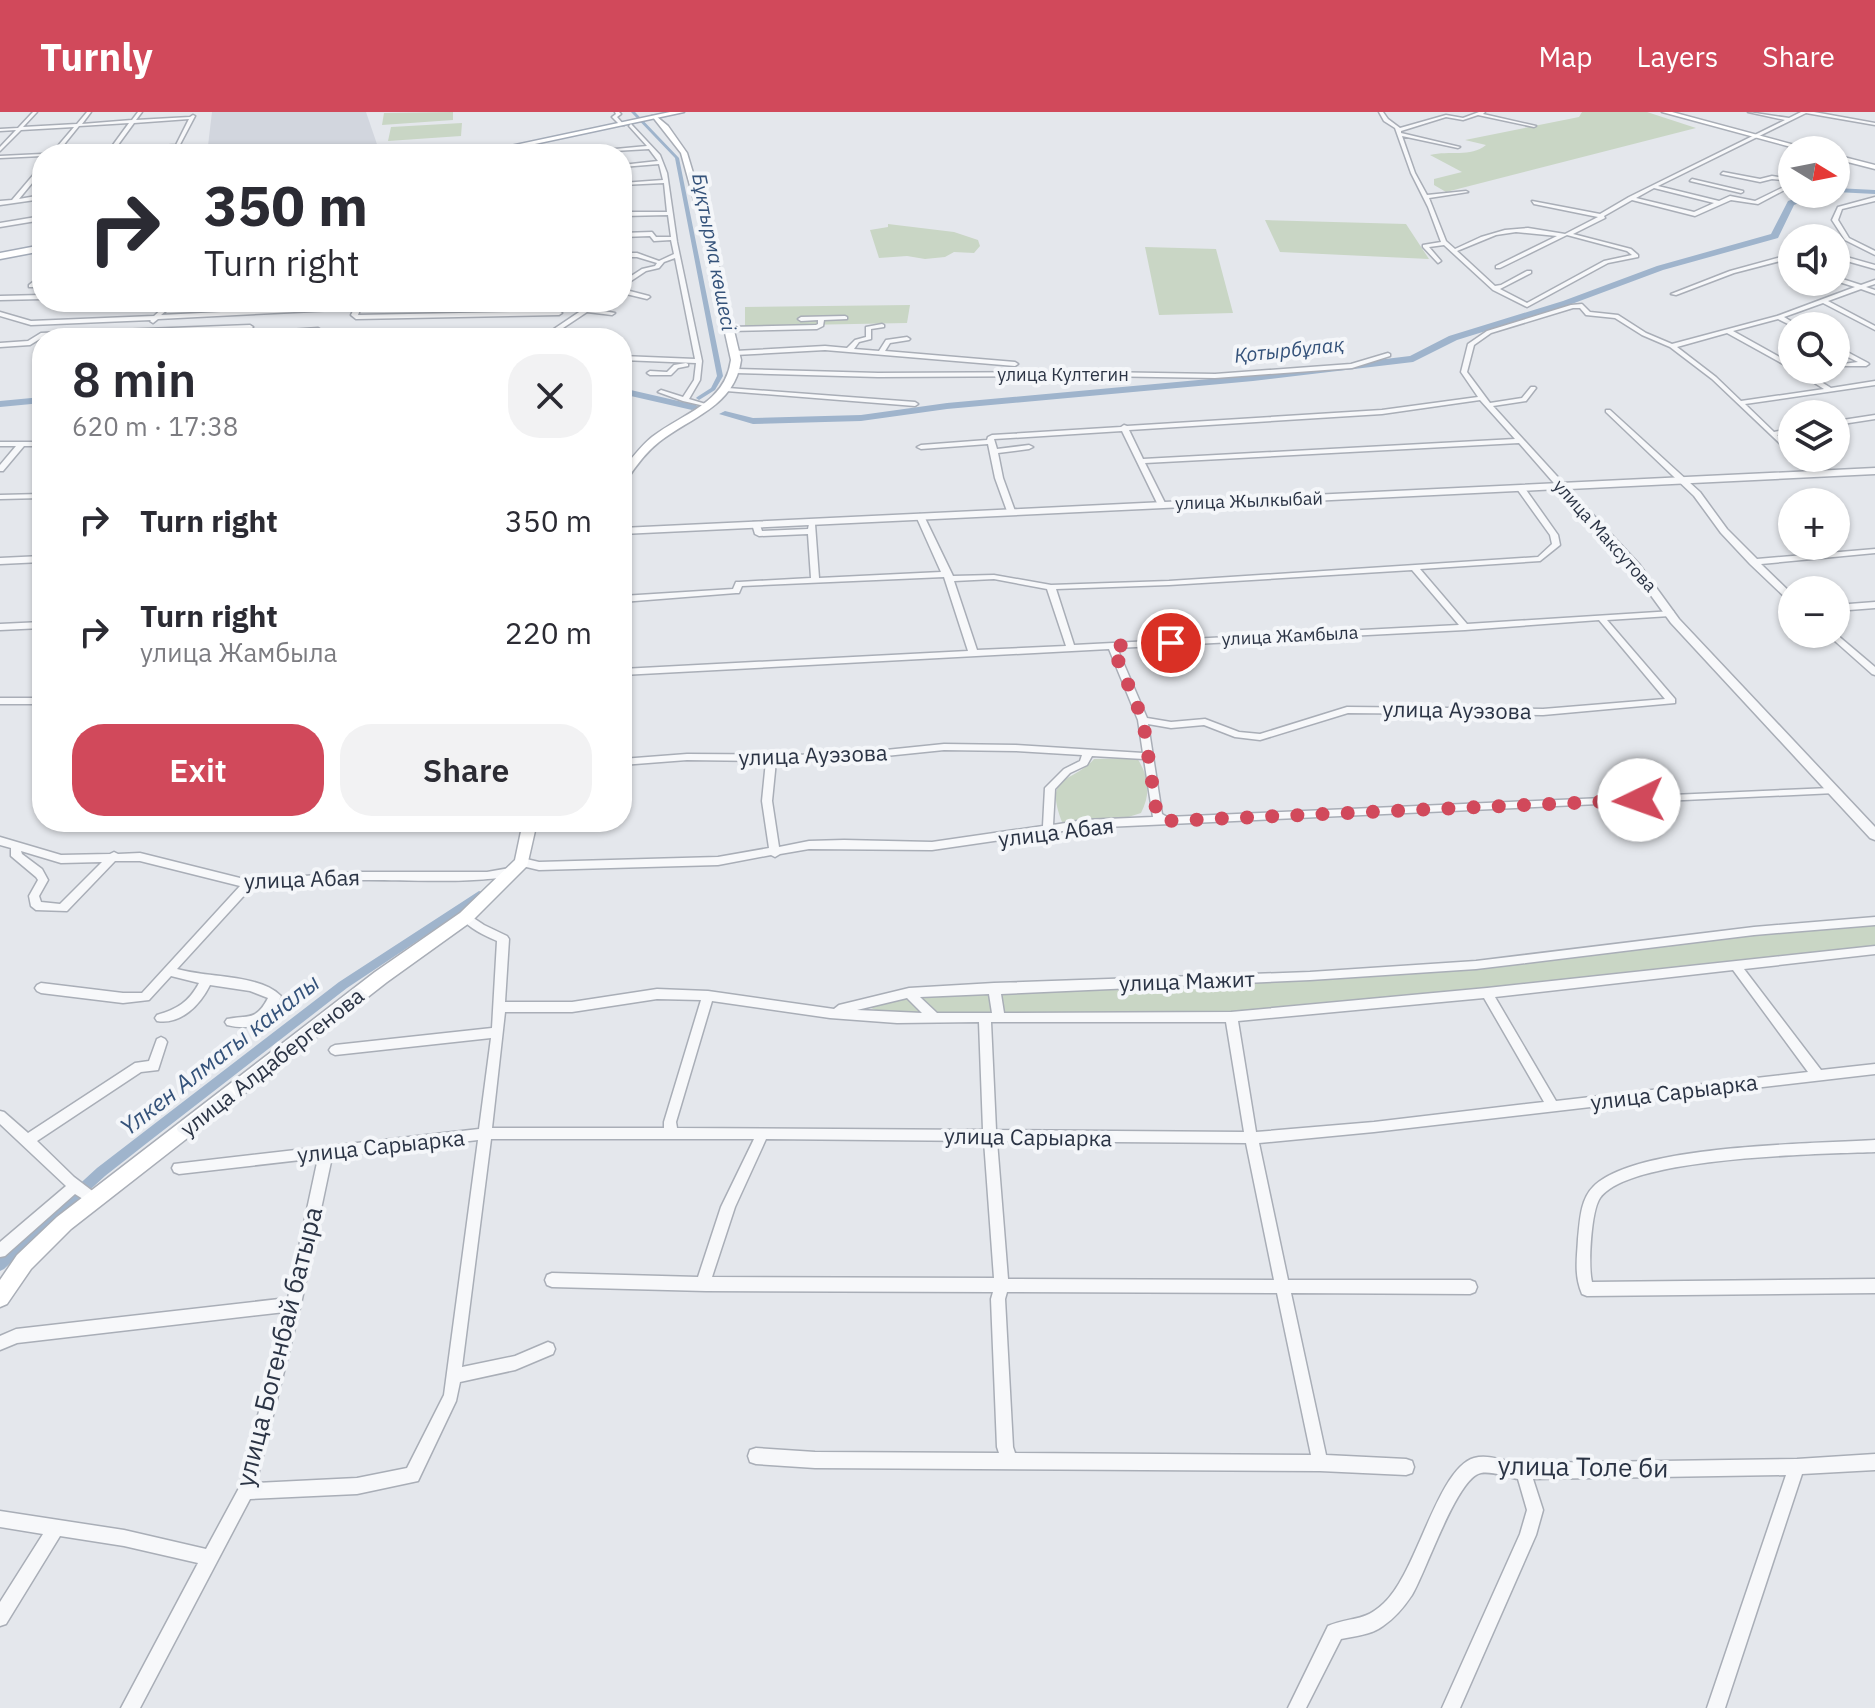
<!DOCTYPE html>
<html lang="en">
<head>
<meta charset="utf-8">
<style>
  :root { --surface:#fff; --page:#f2f2f3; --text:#2b2b33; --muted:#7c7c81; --accent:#d1495b }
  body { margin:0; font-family:"IBM Plex Sans",sans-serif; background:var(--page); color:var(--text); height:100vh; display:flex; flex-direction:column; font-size:30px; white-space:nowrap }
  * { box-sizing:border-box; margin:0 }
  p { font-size:26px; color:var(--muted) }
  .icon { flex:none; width:44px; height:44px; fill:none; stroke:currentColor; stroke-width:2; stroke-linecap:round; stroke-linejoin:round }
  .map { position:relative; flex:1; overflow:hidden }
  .details { position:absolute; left:32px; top:216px; width:600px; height:504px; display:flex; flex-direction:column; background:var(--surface); border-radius:32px; box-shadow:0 2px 6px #0004 }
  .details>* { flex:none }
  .top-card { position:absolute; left:32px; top:32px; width:600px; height:168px; border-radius:32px; box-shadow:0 2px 6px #0004; background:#fff; color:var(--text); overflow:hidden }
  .needle { width:52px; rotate:100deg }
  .tools { position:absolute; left:1778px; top:24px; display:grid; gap:16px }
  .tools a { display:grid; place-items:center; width:72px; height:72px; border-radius:50%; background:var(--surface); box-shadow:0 2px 6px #0004; font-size:40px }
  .pin { position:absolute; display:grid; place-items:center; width:68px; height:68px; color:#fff; margin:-34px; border:4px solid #fff; border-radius:50%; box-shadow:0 2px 8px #0007 }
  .me { position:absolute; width:88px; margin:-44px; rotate:267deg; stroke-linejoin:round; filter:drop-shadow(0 0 6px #0008) }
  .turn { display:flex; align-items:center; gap:28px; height:168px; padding:0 40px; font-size:36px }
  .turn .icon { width:104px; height:104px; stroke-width:2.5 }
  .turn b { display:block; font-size:56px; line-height:68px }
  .round { display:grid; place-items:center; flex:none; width:84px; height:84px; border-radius:32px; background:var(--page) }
  .overview { display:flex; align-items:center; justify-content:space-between; height:136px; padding:0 40px }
  h1 { font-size:48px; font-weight:600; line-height:60px }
  .button { display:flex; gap:16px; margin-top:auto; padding:16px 40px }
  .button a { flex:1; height:92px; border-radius:32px; background:var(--accent); color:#fff; font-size:32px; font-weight:600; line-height:92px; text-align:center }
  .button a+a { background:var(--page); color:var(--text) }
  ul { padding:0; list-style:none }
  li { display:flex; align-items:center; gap:24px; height:112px; padding:0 40px }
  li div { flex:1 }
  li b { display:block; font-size:30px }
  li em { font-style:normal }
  header { display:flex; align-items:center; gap:48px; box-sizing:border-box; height:112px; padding:0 40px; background:var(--accent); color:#fff }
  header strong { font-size:38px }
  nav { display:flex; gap:44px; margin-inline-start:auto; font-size:28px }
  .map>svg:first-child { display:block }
</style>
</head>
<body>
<header>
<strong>Turnly</strong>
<nav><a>Map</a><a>Layers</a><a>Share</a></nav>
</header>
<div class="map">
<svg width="1875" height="1596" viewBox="0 0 1875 1596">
  <rect width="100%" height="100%" fill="#e4e7ec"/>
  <path fill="#d2d6de" d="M212 0H366L380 41 207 42Z"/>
  <path fill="#c9d6c5" d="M453 0V8L382 13 384 1Z
    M1582 0H1647L1696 16 1446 80 1434 73V67L1462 60 1430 43C1450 38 1470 46 1486 33L1465 28 1579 5Z
    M462 11 461 24 388 29 391 15Z
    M1265 108 1406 112 1429 147 1280 140Z
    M888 112 954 120 978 128 980 134 974 141 954 140 945 145 925 147 907 144 879 146 870 118 888 115Z
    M1145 135 1216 137 1233 201 1159 203Z
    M910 193 907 211 745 214V195Z
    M1137 646C1149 664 1151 682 1141 701L1122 707 1062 710C1043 661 1072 672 1094 647Z
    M1875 810V839L1232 902 897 906 860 892 892 884 1475 853Z"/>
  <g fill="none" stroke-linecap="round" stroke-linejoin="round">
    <path fill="#9fb4cc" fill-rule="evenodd" d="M631 0H635L679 46 723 264 715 278 699 288 696 286 697 285 711 276 717 264 675 46Z
      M479 779 482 780 484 783 482 786 347 876 147 1031 105 1064 4 1157 0 1159V1145L97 1056 339 870Z"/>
    <path fill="#9fb4cc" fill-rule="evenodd" d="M1836 76 1875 78V82L1836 80Z
      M1809 82H1821L1794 93 1778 126 1663 158 1569 193 1457 228 1413 250 1253 269 947 297 861 309 753 312 719 302 725 299 753 306 861 303 947 291 1253 263 1410 244 1449 224 1563 189 1657 154 1771 122 1788 89Z
      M622 276 696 293 698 295 692 298 622 282Z
      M42 285V291L0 295V289Z"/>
    <g stroke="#a9aeb7" stroke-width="3">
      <path id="minor" d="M33 0H37L23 15 77 12 87 0H91L82 12 132 8 138 0H142L136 8 190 5 193 3 195 4 175 42H171L174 35 51 42 74 15 21 18 0 39V35L16 18 0 19V17L18 16ZM189 7 176 33 115 37 134 11ZM129 11 110 37 58 40 79 14Z
        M615 0H619L621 2 617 5 624 13H620L612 5 616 2Z
        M1379 0H1383L1388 7 1400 16 1446 3 1463 6 1479 0H1485L1483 2 1536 14 1534 15 1478 3 1463 8 1446 5 1401 19V21L1460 35 1458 36 1402 24 1415 61 1427 83 1466 79 1468 80 1429 86 1446 129 1455 137 1481 125 1505 118 1528 116 1565 122 1598 105 1534 92 1532 89 1600 102 1629 85 1785 8 1748 0 1789 6 1801 0H1814L1875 11V13L1806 1 1658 74 1719 89 1730 84 1755 89 1792 71V74L1758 92 1731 88 1695 104 1632 88 1604 104 1605 106 1573 122 1631 137 1638 143V145L1608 151 1527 195 1493 178 1444 133 1429 135 1441 149 1438 151 1423 135V133L1441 130 1428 95 1411 61 1395 16 1384 9ZM1654 76 1714 91 1694 100 1636 86ZM1516 120 1557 124 1496 154V156H1500L1567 123 1627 139 1632 143 1604 149 1527 191 1500 177 1531 161V159H1527L1501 173 1495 174 1457 139 1496 123Z
        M631 12 660 43 667 61 677 130 702 249 700 268 689 287 709 293V295L683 289 658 280 661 278 683 285 694 268 696 251 622 248V244L695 247 675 146 664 150 659 156 646 159 622 175V170L642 157 655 154 657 151 637 145H622V141H637L659 149 674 142 671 128 654 129 650 124 622 125V121L652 120 656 125H671L668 103 622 104V100H667L664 71 622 73V71L663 68 659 52 622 55V53L658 49 649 37 596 40 594 39 647 34 629 14Z
        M42 42V44L0 46V44L42 42H44Z
        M40 55H42V59L19 87 42 83V87L0 93V89L12 88Z
        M1723 60 1760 67 1772 64 1792 67V69L1772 67 1760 70 1721 62Z
        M1692 67 1743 79V80L1741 81 1690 69Z
        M1875 85V89L1842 97 1838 108 1849 126 1875 139V143L1845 128 1832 108 1838 95Z
        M42 104V108L0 115V111Z
        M1792 142V146L1734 161 1676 183 1671 182 1730 159Z
        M1836 142 1875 153V157L1836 146Z
        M42 163V168L33 175H29V173Z
        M1836 165 1861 173 1875 168V172L1866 175 1875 178V182L1861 177 1828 189 1875 214V218L1823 191 1784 205 1799 214H1792L1778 207 1733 219 1792 252V257L1727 221 1677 235 1716 265 1741 289 1824 277 1794 258H1802L1831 276 1875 269V273L1745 292 1774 320 1792 316V320L1777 323 1792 337V343L1712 267 1670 235 1642 223 1615 206 1586 203 1580 196H1573L1491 221 1474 233 1467 260 1490 291 1522 286 1531 275H1535L1536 276 1526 289 1493 294 1566 374V378H1560L1519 331 1145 351 1166 393 1162 395 1158 393 1122 319 994 327 997 337 1029 333 1033 335 1029 337 998 341 1003 366 1015 399 1011 401 1007 399 995 366 988 332 921 337 917 335 921 333 987 328 988 325 992 323 1121 315 1124 313 1127 314 1382 298 1478 285 1461 260 1468 232 1487 219 1571 193 1582 192 1590 200 1618 203 1646 221 1672 232 1777 204 1855 175 1836 169ZM1480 288 1515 327 1143 347 1129 318 1382 302Z
        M622 177 649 184 650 185 647 187 622 181Z
        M42 183V187L0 188V184Z
        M251 190 270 191 267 193 167 198 161 203 356 193 357 190H363L358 203 559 199 562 201 559 203 356 207 351 203 354 197 158 207 153 211 150 209 151 208 31 213 0 204V200L31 209 154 204 165 194Z
        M594 190H601L592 197 615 201 612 203 587 200 548 226 542 225Z
        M845 204 847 205V207L824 208 823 214 817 217 729 219 726 217 729 215 816 213 818 212V208L801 209 798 207 801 205Z
        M882 212 884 213V215L871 217V227L859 230 854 237 879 239 886 228 907 225 910 227 909 228 890 231 885 239 1015 250 1018 252 1015 254 825 238 735 243 732 241 735 239 825 234 847 236 855 228 866 225V215Z
        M250 213 253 215 252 216 43 225 30 233 0 235V231L28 229 41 221Z
        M318 216 321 218 320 219 245 225 242 223 245 221Z
        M447 218 449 221 488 220 491 222 488 224 446 225 444 222 408 226 415 220Z
        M1836 234 1868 251 1869 252 1866 254H1843V252L1858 250 1836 239Z
        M1388 241 1390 242V244L1352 256 1215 266 1099 264 878 265 736 261 733 259 736 257 878 261 1099 260 1215 262 1351 252Z
        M686 251 688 252V254L678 256 671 263H650L647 261 650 259 667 260 674 253Z
        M728 276 915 290 918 292 915 294 726 279 725 278Z
        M1606 298H1610L1700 380 1727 417 1757 447 1875 437V441L1761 452 1792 482V490L1789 489 1750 452 1721 421 1694 384 1606 300Z
        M1875 303V307L1836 313V309Z
        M0 330H42V334H24L3 359H0V353L16 334H0Z
        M1793 346H1801L1817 360V364H1811Z
        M1518 375H1524L1558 423 1560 433 1540 449 1420 457 1467 512 1673 499 1674 501 1670 504 1607 508 1675 587V591L1543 603 1348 601 1260 628 1235 625 1204 613 1171 616 1148 612 1162 702 1167 705 1831 676 1835 677 1836 679 1835 681 1084 716 932 738 809 737 780 742 775 745 771 743 718 753 539 758 518 753 517 750 522 746 539 750 718 745 769 736 762 689 766 649 687 648 622 653V647L687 642 837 643 944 632 1016 633 1143 641 1138 608 1109 537 622 563V557L968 539 944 465 742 474 739 481H736L622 490V484L733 477 736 470H739L811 466 808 422 759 424 755 422 752 412 753 410H759L762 419 808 417 809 412H815L819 466 941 460 916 404 920 402 924 404 953 464 994 463 1051 473 1169 469 1538 445 1552 432 1550 423 1517 377ZM1412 458 1459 513 1074 533 1056 477 1169 473ZM994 467 1047 477 1066 534 977 538 954 469ZM1599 508 1665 587 1543 597 1347 595 1260 622 1239 620 1205 607 1171 610 1147 606 1117 536 1465 518ZM944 638 1016 639 1082 643 1080 649 1064 657 1045 676 1043 714 932 730 844 728 809 729 779 735 772 689 776 649H837ZM1092 644 1144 647 1153 705 1084 708 1053 713 1055 677 1070 661 1087 653Z
        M42 382V386L0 387V383Z
        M1875 490V496L1836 499V493Z
        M42 510V516L0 518V512Z
        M1827 522H1836L1875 555V563L1872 562Z
        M0 586H42V592H0Z
        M0 725 61 743 110 742 114 740 118 742 140 741 248 768 361 760H487L515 755 520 759C501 774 393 767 362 768 325 769 288 773 251 776L177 857C207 866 260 862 281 884 269 910 256 920 227 913L225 910 227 907C249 903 256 909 268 886L250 879 210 873C200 893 181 913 157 909L155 906 157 903C177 897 189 890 199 871L171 864 149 888 123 891 41 881 37 879 35 876 37 873 41 871 123 881H142L240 774 140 749H115L67 799 36 798 31 794 29 784 38 768 36 765 11 744V736L0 733ZM21 739 61 751 102 750 60 792 41 790 39 784 48 768 42 757 22 742Z
        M466 801 484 813 507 824 509 827 505 890H572L657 877 708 879 834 897 839 893 909 876 994 871 1310 860 1476 849 1754 815 1875 805V813L1754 823 1476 857 1310 868 1001 882 1004 901 1231 900 1487 876 1875 834V842L1744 857 1821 958 1875 952V962L1374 1020 1259 1031 1288 1168H1470L1475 1170 1477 1175 1475 1180 1470 1182 1291 1181 1326 1343 1406 1347 1412 1349 1414 1355 1412 1361 1406 1363 1320 1359 815 1356 756 1352 750 1350 748 1344 750 1338 756 1336 815 1340 999 1341 997 1335 991 1187 993 1180 706 1179 552 1175 547 1173 545 1168 547 1163 552 1161 698 1165 721 1095 754 1027H491L462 1255 515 1244 548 1230 553 1232 555 1237 553 1242 515 1258 460 1270 456 1289 418 1369 357 1382 250 1387 140 1596H121L198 1451 124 1434 60 1424 6 1512 0 1514V1490L43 1422 0 1415V1399L124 1418 206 1437 239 1376 285 1200 17 1231 0 1238V1224L16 1217 288 1186 318 1046 179 1062 174 1060 172 1056 174 1052 479 1017 491 926 335 943 331 941 329 938 331 935 335 933 492 916 497 829C484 823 470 817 460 805ZM1733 858 1808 960 1556 989 1495 885ZM989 882 992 901H937L920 885ZM907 886 922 901 857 898ZM1484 886 1544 990 1374 1010 1256 1020 1238 909ZM657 887 701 888 664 1010V1016H492L505 900H572ZM712 889 830 906 897 911 979 910 983 1018 677 1016 676 1010ZM991 910H1226L1244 1020 996 1018ZM766 1027 984 1029 994 1166 712 1165 735 1095ZM478 1028 444 1283 407 1356 357 1366 256 1371 301 1192 332 1045ZM997 1029 1246 1031 1274 1168 1008 1167ZM1007 1180 1277 1181 1311 1343 1015 1341 1013 1335 1005 1187Z
        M161 925 165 927 167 930 158 958 141 960 37 1029 74 1065 99 1084 101 1088 99 1092 94 1094 75 1082 5 1144 0 1145V1130L66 1074 0 1012V999L4 1000 28 1021 135 951 149 949 157 927Z
        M1875 1028V1040C1823 1042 1629 1044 1600 1086 1591 1099 1588 1154 1592 1170L1875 1167V1181L1587 1184 1582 1182C1574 1163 1577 1147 1578 1127 1580 1110 1580 1088 1593 1075 1634 1032 1814 1032 1875 1028Z
        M1875 1342V1358L1802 1362 1725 1596H1707L1786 1363 1533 1367 1543 1398 1536 1423 1460 1596H1442L1520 1422 1527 1398 1518 1367C1506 1365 1492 1359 1481 1361 1457 1365 1426 1460 1412 1483 1404 1495 1395 1506 1383 1514 1371 1523 1355 1524 1341 1527L1306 1596H1288L1328 1514C1351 1504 1363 1511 1384 1491 1417 1461 1437 1357 1474 1346 1488 1342 1504 1349 1517 1351L1797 1347Z"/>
    </g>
    <g stroke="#a9aeb7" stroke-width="3">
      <path id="tertiary" d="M1875 356V362L1569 377 1639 452 1679 507 1875 715V728L1870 726 1671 511 1631 456 1559 377 622 422V416Z
        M42 444V450L0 452V446Z"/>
    </g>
    <g stroke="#a9aeb7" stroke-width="3">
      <path id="secondary" d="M1662 0H1672L1813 38H1802Z
        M652 4H656L668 14 687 41 710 117 741 248C735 294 691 305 659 330 645 341 635 355 626 369L622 370V359C631 347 640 335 652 325 683 301 725 292 731 248L702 117 681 41Z
        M1836 43 1875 53V57L1836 47Z
        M523 710H537L527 754 472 809 387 870 71 1117 31 1157 7 1192 0 1195V1168L17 1143 57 1105 375 860 460 801 515 748Z"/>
    </g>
    <g stroke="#a3abb8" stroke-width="3">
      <path id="primary" d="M670 0H684L488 42H473Z
        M42 133V139L0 147V141Z"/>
    </g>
    <use href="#minor" fill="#f7f8fa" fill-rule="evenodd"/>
    <use href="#tertiary" fill="#f7f8fa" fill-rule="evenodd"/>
    <use href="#secondary" fill="#fff" fill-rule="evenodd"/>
    <use href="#primary" fill="#fff" fill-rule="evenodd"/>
  </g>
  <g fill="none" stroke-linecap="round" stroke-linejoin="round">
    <path stroke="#d1495b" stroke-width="14" stroke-dasharray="0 25.2" d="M1171 531 1112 534 1143 608 1157 704 1167 709 1639 688"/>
  </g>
  <g text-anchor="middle" stroke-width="8" stroke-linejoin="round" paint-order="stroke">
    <g font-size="18" fill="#2b3445" stroke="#f4f6f9">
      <text x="1063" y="269">улица Култегин</text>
      <text transform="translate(1249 389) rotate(-2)" y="6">улица Жылкыбай</text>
      <text transform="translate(1605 424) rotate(48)" y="6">улица Максутова</text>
      <text transform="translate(1290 524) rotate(-3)" y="6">улица Жамбыла</text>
    </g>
    <g font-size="20" font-style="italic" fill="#34527a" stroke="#f4f6f9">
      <text transform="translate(714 140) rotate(79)" y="7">Бұқтырма көшесі</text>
      <text transform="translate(1289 238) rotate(-6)" y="7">Қотырбұлақ</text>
    </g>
    <g font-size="22" fill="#2b3445" stroke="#f4f6f9">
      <text transform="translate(1457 598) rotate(1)" y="8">улица Ауэзова</text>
      <text transform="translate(813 643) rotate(-2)" y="8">улица Ауэзова</text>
      <text transform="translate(1056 720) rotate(-7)" y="8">улица Абая</text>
      <text transform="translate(302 767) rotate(-2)" y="8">улица Абая</text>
      <text transform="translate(1187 869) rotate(-2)" y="8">улица Мажит</text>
      <text transform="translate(272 950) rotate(-38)" y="8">улица Алдабергенова</text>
      <text transform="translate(1674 980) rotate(-7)" y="8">улица Сарыарка</text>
      <text transform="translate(1028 1025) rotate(1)" y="8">улица Сарыарка</text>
      <text transform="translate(381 1034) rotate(-6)" y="8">улица Сарыарка</text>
    </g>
    <g font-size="24" font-style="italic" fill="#34527a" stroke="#f4f6f9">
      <text transform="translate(220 943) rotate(-38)" y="8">Үлкен Алматы каналы</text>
    </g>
    <g font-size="26" fill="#2b3445" stroke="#f4f6f9">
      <text transform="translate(279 1235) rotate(-76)" y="9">улица Богенбай батыра</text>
      <text transform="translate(1583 1355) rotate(1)" y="9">улица Толе би</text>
    </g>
  </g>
</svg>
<div class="tools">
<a><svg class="needle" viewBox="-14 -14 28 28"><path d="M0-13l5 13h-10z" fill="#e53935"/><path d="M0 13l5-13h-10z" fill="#7c7c81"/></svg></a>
<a><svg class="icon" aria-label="sound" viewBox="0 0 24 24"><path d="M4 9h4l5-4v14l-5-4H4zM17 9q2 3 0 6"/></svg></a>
<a><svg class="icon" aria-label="search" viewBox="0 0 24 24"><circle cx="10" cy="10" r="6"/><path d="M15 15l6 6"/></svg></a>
<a><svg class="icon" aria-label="layers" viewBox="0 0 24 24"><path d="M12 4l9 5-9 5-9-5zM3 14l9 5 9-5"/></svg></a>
<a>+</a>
<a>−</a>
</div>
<div class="pin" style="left:1171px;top:531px;background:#d93025"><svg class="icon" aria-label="arrive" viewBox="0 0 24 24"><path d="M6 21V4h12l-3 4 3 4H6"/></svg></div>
<svg class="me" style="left:1639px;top:688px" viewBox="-20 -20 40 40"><circle r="19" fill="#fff"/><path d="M0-13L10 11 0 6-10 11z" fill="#d1495b"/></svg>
<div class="top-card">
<div class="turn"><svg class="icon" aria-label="right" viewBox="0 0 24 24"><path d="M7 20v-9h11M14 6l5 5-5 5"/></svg><div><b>350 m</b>Turn right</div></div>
</div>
<section class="details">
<div class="overview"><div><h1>8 min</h1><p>620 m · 17:38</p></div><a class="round"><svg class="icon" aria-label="close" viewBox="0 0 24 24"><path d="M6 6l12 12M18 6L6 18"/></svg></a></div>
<ul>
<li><svg class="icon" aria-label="right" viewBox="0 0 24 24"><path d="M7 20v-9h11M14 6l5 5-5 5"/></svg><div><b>Turn right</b></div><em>350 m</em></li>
<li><svg class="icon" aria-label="right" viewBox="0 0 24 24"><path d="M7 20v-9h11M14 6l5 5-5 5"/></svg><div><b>Turn right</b><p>улица Жамбыла</p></div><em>220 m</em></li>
</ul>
<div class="button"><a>Exit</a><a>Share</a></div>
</section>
</div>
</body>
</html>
